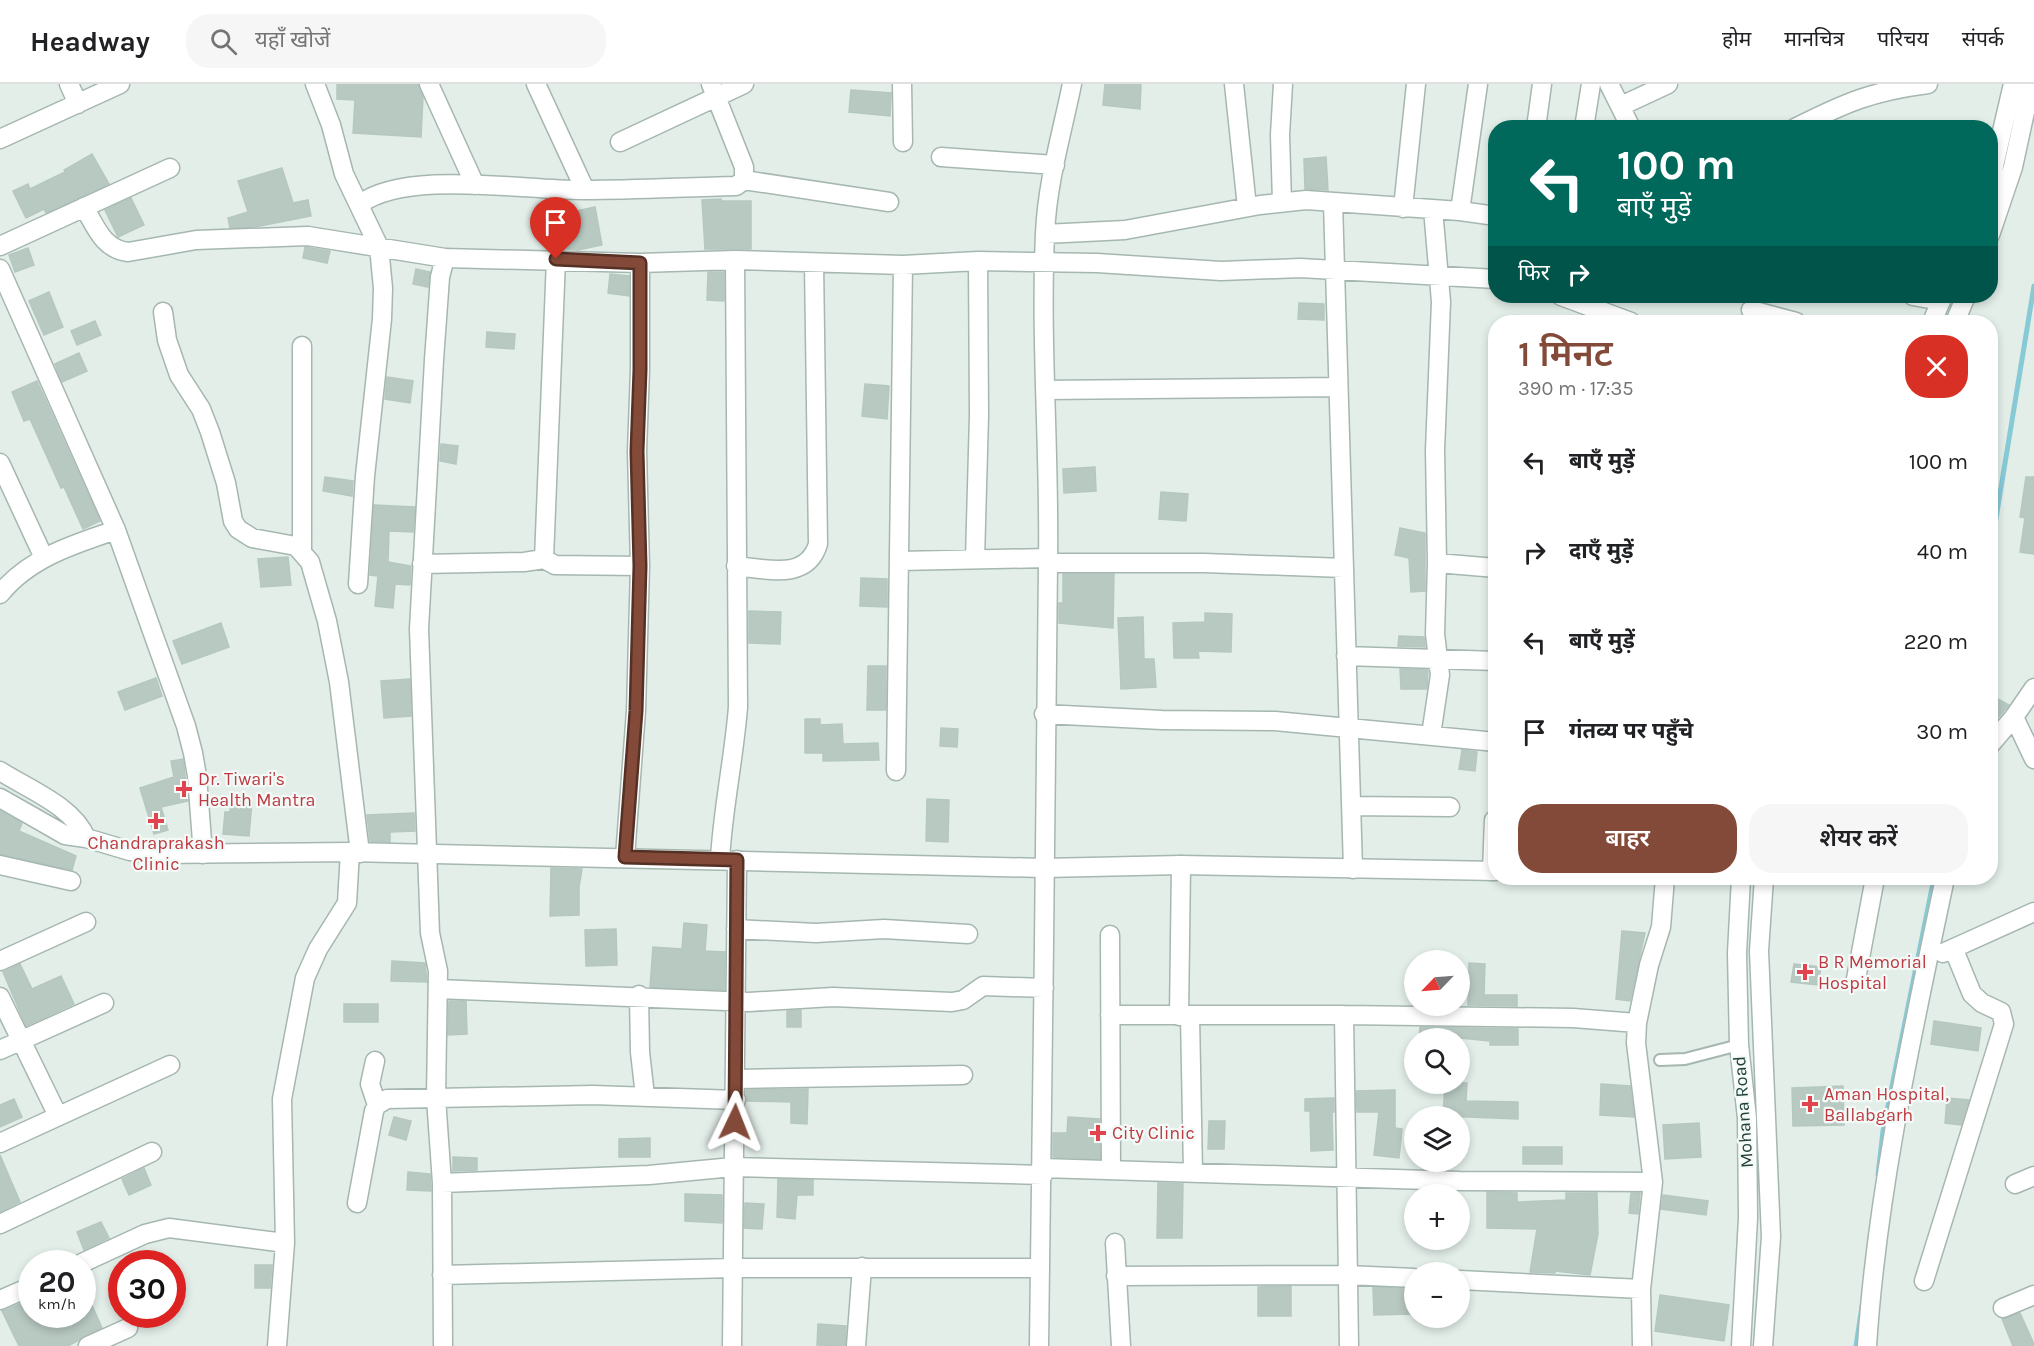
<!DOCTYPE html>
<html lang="hi">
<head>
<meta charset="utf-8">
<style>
  :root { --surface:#fff; --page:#f6f6f6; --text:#202124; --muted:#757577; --line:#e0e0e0; --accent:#834a39 }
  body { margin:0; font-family:Karla,"Noto Sans Devanagari",sans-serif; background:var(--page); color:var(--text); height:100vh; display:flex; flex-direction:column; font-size:22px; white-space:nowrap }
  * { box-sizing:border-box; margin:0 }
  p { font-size:20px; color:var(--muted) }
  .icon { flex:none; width:33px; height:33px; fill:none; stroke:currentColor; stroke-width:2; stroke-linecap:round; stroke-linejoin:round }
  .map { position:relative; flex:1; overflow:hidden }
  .sheet { position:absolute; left:1488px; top:231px; width:510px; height:570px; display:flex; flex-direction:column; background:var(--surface); border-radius:24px; box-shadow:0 3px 9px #0003 }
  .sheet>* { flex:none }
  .hud { position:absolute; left:1488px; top:36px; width:510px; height:183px; border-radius:24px; box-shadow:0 3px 9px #0003; background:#00695c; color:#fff; overflow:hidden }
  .needle { width:39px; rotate:245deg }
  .fabs { position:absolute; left:1404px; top:866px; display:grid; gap:12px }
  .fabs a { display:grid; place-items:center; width:66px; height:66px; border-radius:50%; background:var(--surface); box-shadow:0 3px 9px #0003; font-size:30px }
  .speed { position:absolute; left:18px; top:1166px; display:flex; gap:12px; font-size:30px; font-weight:700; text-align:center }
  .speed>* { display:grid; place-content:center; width:78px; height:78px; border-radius:50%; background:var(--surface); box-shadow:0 3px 9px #0003; line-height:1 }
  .speed small { font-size:15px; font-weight:400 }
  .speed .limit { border:9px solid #d22; background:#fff; color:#111 }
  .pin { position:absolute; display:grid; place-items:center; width:51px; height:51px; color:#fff; margin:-62px -26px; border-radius:50% 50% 50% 0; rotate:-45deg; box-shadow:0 0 6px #0007 }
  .pin .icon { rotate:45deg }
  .me { position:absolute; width:66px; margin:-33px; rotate:2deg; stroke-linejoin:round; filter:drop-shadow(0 0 4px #0008) }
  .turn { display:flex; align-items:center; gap:21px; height:126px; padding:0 30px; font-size:27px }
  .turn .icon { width:78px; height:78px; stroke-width:2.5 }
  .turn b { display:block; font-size:42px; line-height:51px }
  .then { display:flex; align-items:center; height:57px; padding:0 30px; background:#0003; gap:12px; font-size:22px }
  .round { display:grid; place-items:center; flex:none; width:63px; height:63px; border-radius:24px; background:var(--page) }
  .headline { display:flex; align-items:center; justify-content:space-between; height:102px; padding:0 30px }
  h1 { font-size:36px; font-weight:600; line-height:45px; color:var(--accent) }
  .cta { display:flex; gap:12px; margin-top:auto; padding:12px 30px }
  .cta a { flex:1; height:69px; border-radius:24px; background:var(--accent); color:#fff; font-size:24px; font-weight:600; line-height:69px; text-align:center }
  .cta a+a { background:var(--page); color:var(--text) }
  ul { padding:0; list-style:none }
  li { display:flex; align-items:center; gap:18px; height:90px; padding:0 30px }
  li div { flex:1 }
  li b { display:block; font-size:22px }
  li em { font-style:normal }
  header { display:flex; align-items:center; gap:36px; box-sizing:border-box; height:84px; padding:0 30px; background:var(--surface); border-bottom:2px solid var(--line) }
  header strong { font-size:28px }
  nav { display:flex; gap:33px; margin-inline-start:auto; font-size:21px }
  .search { width:420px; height:54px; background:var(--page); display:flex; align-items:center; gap:15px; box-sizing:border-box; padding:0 21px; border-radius:24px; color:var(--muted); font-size:22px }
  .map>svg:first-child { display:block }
</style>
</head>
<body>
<header>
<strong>Headway</strong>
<div class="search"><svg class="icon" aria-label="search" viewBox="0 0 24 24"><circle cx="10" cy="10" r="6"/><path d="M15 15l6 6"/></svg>यहाँ खोजें</div>
<nav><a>होम</a><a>मानचित्र</a><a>परिचय</a><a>संपर्क</a></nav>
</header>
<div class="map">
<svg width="2034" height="1262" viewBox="0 0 2034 1262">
  <rect width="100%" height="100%" fill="#e3eee9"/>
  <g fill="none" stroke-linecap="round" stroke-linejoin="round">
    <path stroke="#87cad6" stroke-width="5" d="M1990 471 2034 202
      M1878 1091 1883 1047 1934 794
      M1856 1262 1862 1222"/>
  </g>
  <path fill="#b8c9c2" stroke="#b5c8c0" stroke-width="1.5" d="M337 0H418L423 13 421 53 353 49 355 16 337 15Z
    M1105 0H1141L1140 25 1103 21Z
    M851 6 891 9 890 32 849 28Z
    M92 70 109 100 46 129 44 125 26 134 13 107 28 100 30 105 65 88 64 86Z
    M1326 73 1328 106 1305 105 1304 75Z
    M282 84 293 119 308 116 311 132 255 143 230 144 228 134 248 128 238 97Z
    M131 114 144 141 118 153 105 126Z
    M721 115V117H751V165H705L702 116Z
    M595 123 602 161 578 166 554 164 552 146 579 142 576 127Z
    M305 163 330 167 327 179 303 174Z
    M28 164 34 181 15 188 9 171Z
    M416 185 430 188 428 203 413 200Z
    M708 188H724V217L707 216Z
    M610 190 629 192V212L608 209Z
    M49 208 63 243 44 251 29 217Z
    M1299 219 1324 220V236L1298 235Z
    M95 237 101 251 77 261 71 247Z
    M487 248 515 250 514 265 486 263Z
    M79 269 87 287 62 298 55 280Z
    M387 293 413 297 410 319 385 315Z
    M37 297 100 437 83 445 64 403 61 404 30 335 24 337 12 308Z
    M865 300 889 302 887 335 862 332Z
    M441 360 458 362 456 380 440 377Z
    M1095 383 1096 407 1064 409 1063 385Z
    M325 393 353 397 352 412 323 407Z
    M2026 393H2034V470L2020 468 2025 434 2020 433Z
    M1161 408 1188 410 1186 437 1159 435Z
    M374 421 415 423 413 448 389 447 388 478 411 482 410 501 395 500 393 524 375 522 378 492 370 491Z
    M1400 444 1425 449V507L1411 508 1409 474 1395 471Z
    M288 473 291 501 261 503 258 475Z
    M1063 490H1114L1113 544 1059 539V519H1063Z
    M861 494 887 495V523L860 522Z
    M749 527 781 528 780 560 749 559Z
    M1205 529 1232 530 1231 568 1198 567 1199 574H1174L1173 539 1205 538Z
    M1143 533 1144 575H1154L1156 603 1121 605 1118 534Z
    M221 539 229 563 182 580 173 557Z
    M1399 552 1424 553 1425 563 1398 562Z
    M868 582H886V626H867Z
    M1400 585 1428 586 1427 605H1401Z
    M156 594 162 612 125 626 118 608Z
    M410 595 411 632 384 634 381 597Z
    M1990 611 2009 621 1990 643Z
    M805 635H820V641L842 640 843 660 878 659 879 676 823 677V669H805Z
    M941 644 958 645 957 663 940 662Z
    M1462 666 1477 668 1475 687 1459 685Z
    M183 675 188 717 161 723 168 746 154 750 140 704 174 693 171 677Z
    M927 715 949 716 948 758 926 757Z
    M231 716 252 718 249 752 223 750 225 728H230Z
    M0 727 22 739 19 747 76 772 72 786 0 770Z
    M414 729 415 747 390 748V758L370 757 367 731Z
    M551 784 582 785 579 803V831L550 832Z
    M684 839 707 841 705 867 725 868 724 906 650 903 653 863 682 865Z
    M616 845 617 881 586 882 585 846Z
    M1622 847 1645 849 1630 917 1616 915Z
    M392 877 425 879 427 898 391 897Z
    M1469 879 1485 880 1484 911H1517V922L1468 921Z
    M20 880 32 905 61 892 74 920 26 942 3 888Z
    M1794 880 1821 883 1818 901 1791 898Z
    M449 917H466L467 950 448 951Z
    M344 920H378V938H344Z
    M801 926V943H787V927Z
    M1934 937 1981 944 1978 967 1931 960Z
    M1420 943 1518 945V961H1490V957L1460 954H1419Z
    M1445 999H1467L1466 1017 1518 1018V1035L1443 1032Z
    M1601 1000 1630 1002 1634 1033 1600 1031Z
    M1843 1002 1844 1041 1793 1042 1792 1004Z
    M808 1005 807 1040 791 1039V1018L747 1017 746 1011V1006Z
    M1395 1006V1044L1402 1045 1399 1074 1374 1071 1379 1028H1357L1356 1007Z
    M1331 1014H1334V1028H1332L1333 1066 1311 1067 1310 1027H1305V1015Z
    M1947 1014 1969 1016 1961 1041 1945 1039Z
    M14 1015 22 1033 0 1043V1021Z
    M394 1033 411 1037 406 1056 389 1051Z
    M1068 1033 1100 1035V1075L1053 1073V1049H1067Z
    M1209 1037H1225L1224 1065H1208Z
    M1699 1039 1701 1073 1665 1075 1663 1041Z
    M650 1054V1073H619V1055Z
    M1523 1063H1562V1080H1523Z
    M0 1071 20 1118 0 1128Z
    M453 1073 477 1074V1086L453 1087Z
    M144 1084 151 1101 129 1111 122 1095Z
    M408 1088 430 1090 431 1107 407 1106Z
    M778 1095 813 1096V1111H797L795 1135 777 1133Z
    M1158 1099 1183 1100 1182 1154H1157Z
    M1487 1108 1517 1109V1118L1566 1116V1109H1597L1598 1150 1590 1191 1555 1187V1189L1530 1188 1537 1145 1487 1144Z
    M1631 1109H1640L1638 1130 1629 1129Z
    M685 1110 722 1111V1139L685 1137Z
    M1663 1111 1708 1117 1706 1131 1661 1125Z
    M745 1119 764 1120 762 1145 744 1144Z
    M101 1138 109 1154 84 1166 77 1148Z
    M255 1181H272L270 1204H255Z
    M82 1199 102 1244 68 1262H19L2 1227 32 1215V1230H82Z
    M1291 1202V1232H1258V1203Z
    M1373 1203 1414 1205V1230L1374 1231Z
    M1660 1211 1729 1221 1724 1257 1655 1247Z
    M2020 1229 2034 1260V1262H2013L2002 1235Z
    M818 1240 846 1242 845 1262 817 1261Z"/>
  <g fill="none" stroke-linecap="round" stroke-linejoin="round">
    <g stroke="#a5b7b0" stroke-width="14">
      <path id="service" d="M1660 976 1685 975 1739 961"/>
    </g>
    <g stroke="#a5b7b0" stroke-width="21">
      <path id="minor" d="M69 0 78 20
        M315 0 331 41 344 90 379 163 383 204 382 235 365 392 358 500
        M429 0 475 101
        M536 0 585 106
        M902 0 903 58
        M1234 0 1247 123
        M1609 0 1631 44
        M1621 22 1668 0
        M1536 44 1542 0
        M1584 44 1591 0
        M1795 44C1845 19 1872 7 1928 0
        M0 55 120 0
        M620 58 744 0
        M941 73 1055 81
        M744 96 889 118
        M1282 118 1280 51 1283 0
        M1333 119 1353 785
        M360 120C408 85 525 107 585 106 636 106 686 103 736 102L744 96V83L711 0
        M84 123C96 143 103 165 128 168L196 156 308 152 445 174 640 179 735 176 903 181 978 177 1097 179 1221 187 1300 184 1496 195
        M1403 124 1416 0
        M1460 127 1478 0
        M1045 150 1125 146 1260 121 1306 116 1460 127 1496 132
        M0 162 170 84
        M556 175 544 475 555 481 640 482
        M0 185 116 446 186 642 193 669 197 692 203 770
        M1561 212 1631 238
        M1913 212 1941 217
        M1751 226 1796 238
        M163 228 167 256 179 291 201 325 210 348 226 399 233 437 238 445 252 454 296 462 310 478 327 537 339 598 360 769
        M1045 306 1338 303
        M0 379 44 474
        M302 467V262
        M975 475 979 331 978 177
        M899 477 1048 474
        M1048 479H1204L1344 484
        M1437 479 1496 484
        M422 480 524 478 544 475
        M736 482C767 485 807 497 818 460L814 179
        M0 510C29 474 74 460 116 446
        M1346 572 1496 577
        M1044 630 1162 636 1275 637 1496 658
        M2014 633 2034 675
        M1431 651 1440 591 1435 550 1437 479 1435 366 1441 218 1433 125
        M1990 661 2014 633 2034 604
        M896 687 903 181
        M1351 722 1450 723
        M625 773 636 627 640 482 637 367 640 286V179
        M720 775C723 723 734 674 738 623L735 176
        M0 781 71 797
        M1492 787 1494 736
        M736 845 816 849 884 845 968 850
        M1110 851 1111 1086
        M1943 869 2034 828
        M0 877 86 838
        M1856 895 1875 794
        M438 905 749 918 833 913 952 918 963 916 983 902 1044 904
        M639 911 640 968 645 1012
        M0 913 58 1032
        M1110 931H1344L1573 934 1637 939
        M1344 931 1349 1262
        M1179 932 1181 781
        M1190 932 1193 1088
        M0 966 104 919
        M375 977 370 1000 377 1021
        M737 995 963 991
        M0 1059 170 981
        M1043 1084 1459 1097 1653 1098
        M442 1099 649 1091 733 1083 1043 1091
        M2015 1100 2034 1092
        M357 1119 374 1027 377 1021 387 1015 593 1011 736 1016
        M0 1140 152 1068
        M1115 1159 1121 1262
        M82 1179 145 1150 169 1144 285 1159
        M442 1191 733 1184H1040
        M1116 1192 1347 1191 1414 1194
        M1460 1196 1641 1205
        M1924 1197 2004 940 2001 928 1982 919 1972 910 1954 866
        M0 1216 32 1202
        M2003 1224 2034 1211
        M88 1262 128 1244
        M277 1262 285 1159 282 1015 305 894 318 865 347 819 350 768
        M443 1262 442 1099 436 1014 438 887 430 849 419 545 434 276 440 193 445 174
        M732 1262 737 776
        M856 1262 862 1183
        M1039 1262C1043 1001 1045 741 1048 480 1050 370 1040 260 1045 150 1047 99 1062 49 1072 0
        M1642 1262 1641 1205 1653 1098 1636 959 1637 939 1649 881 1661 843 1665 794
        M1867 1262C1877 1106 1913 946 1945 794"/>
    </g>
    <g stroke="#a5b7b0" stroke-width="21">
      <path id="tertiary" d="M1990 99 2013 0
        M1990 151 2013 83 2031 0
        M1932 238 1943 212
        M1955 238 1966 212
        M0 687C28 705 73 722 86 754
        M0 714 65 751 86 754 130 767 160 770 350 768 1044 784 1181 781 1496 787
        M1741 794 1737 869 1739 961 1747 1034 1748 1134 1741 1262
        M1763 1262 1771 1153 1759 867 1764 794"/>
    </g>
    <use href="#service" stroke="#fff" stroke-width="10"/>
    <use href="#minor" stroke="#fff" stroke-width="18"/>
    <use href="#tertiary" stroke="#fff" stroke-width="18"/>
  </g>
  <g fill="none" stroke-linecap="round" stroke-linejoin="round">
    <g stroke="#553025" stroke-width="15">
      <path id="route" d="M556 175 640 179V286L637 367 640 482 636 627 625 773 737 776 735 1038"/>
    </g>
    <use href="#route" stroke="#834a39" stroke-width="10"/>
  </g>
  <g fill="#e0444e" stroke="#f4faf7" stroke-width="2">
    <path d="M181 696h6v6h6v6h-6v6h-6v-6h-6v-6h6z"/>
    <path d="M153 728h6v6h6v6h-6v6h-6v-6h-6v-6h6z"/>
    <path d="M1802 879h6v6h6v6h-6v6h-6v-6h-6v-6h6z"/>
    <path d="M1807 1011h6v6h6v6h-6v6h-6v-6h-6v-6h6z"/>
    <path d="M1095 1040h6v6h6v6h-6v6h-6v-6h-6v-6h6z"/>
  </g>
  <g text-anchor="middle" stroke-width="4.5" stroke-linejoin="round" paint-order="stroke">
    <g font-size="18" fill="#be3a42" stroke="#f4faf7" text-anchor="start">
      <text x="198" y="701">Dr. Tiwari's<tspan x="198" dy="21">Health Mantra</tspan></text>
      <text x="156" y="765" text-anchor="middle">Chandraprakash<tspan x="156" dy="21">Clinic</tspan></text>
      <text x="1818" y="884">B R Memorial<tspan x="1818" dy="21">Hospital</tspan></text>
      <text x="1824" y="1016">Aman Hospital,<tspan x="1824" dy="21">Ballabgarh</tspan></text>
      <text x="1112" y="1055">City Clinic</text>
    </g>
    <g font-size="18" fill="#214138" stroke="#f4faf7">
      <text transform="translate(1743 1028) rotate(-94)" y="6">Mohana Road</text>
    </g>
  </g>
</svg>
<div class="fabs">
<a><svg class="needle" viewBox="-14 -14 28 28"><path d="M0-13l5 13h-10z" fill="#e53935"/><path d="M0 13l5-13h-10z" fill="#757577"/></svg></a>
<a><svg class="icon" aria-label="search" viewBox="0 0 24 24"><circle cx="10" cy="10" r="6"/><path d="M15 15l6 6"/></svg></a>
<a><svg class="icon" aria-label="layers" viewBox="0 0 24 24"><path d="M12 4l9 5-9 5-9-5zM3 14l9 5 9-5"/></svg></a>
<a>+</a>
<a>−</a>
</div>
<div class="speed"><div>20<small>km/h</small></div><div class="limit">30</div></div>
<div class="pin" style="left:556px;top:175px;background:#d93025"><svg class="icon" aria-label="arrive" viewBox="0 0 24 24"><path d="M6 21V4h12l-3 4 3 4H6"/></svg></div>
<svg class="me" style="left:735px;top:1038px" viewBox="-20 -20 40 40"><path d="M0-17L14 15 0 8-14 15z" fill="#834a39" stroke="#fff" stroke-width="4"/></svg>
<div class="hud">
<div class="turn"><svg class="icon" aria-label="left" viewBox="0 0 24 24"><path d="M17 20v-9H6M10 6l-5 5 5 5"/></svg><div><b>100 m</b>बाएँ मुड़ें</div></div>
<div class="then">फिर<svg class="icon" aria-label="right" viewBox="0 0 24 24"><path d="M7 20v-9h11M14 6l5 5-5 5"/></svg></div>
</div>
<section class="sheet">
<div class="headline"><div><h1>1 मिनट</h1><p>390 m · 17:35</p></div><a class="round" style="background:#d93025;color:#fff"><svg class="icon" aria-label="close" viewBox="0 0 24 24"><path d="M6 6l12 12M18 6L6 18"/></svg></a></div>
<ul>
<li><svg class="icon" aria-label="left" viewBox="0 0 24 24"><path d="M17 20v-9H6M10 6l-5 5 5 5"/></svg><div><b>बाएँ मुड़ें</b></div><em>100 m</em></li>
<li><svg class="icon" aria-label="right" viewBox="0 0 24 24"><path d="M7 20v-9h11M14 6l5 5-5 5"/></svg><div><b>दाएँ मुड़ें</b></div><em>40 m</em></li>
<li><svg class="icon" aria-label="left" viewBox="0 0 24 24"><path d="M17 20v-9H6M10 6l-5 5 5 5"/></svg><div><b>बाएँ मुड़ें</b></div><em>220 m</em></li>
<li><svg class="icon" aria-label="arrive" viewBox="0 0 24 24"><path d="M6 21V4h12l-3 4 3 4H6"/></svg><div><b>गंतव्य पर पहुँचे</b></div><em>30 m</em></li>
</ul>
<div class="cta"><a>बाहर</a><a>शेयर करें</a></div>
</section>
</div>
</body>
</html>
